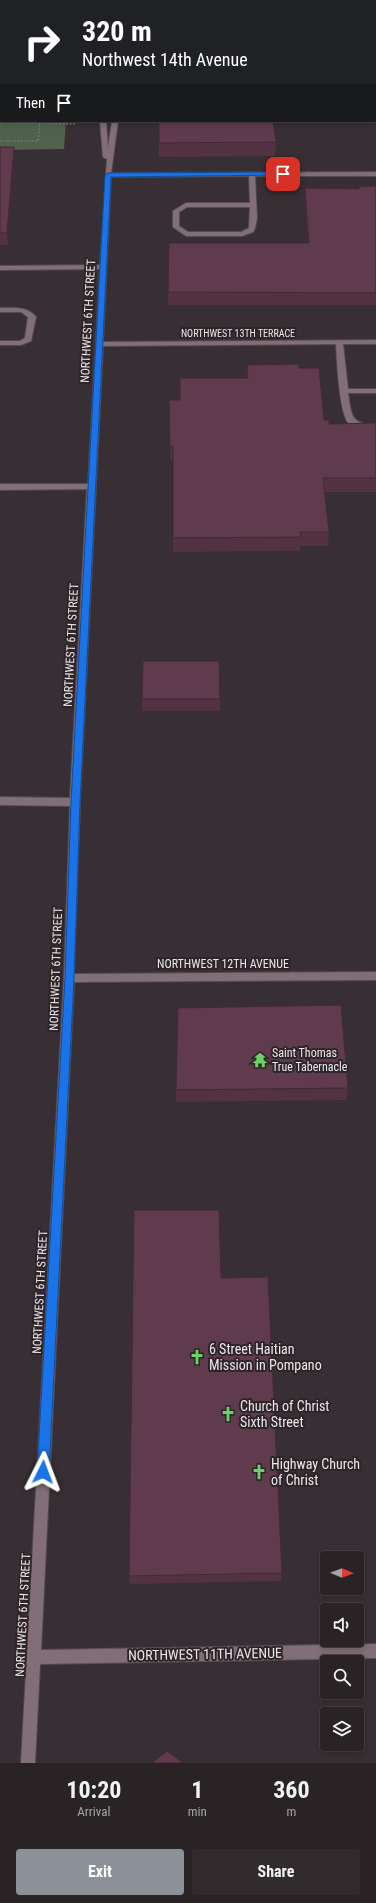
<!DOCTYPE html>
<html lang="en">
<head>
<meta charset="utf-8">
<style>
  :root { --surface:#292326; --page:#312b2e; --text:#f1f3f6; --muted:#a5a4a7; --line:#454043; --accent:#8c9099 }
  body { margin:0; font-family:"Roboto Condensed",sans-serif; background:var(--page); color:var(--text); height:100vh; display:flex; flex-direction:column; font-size:15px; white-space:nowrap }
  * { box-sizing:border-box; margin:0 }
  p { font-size:13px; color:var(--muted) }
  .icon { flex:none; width:22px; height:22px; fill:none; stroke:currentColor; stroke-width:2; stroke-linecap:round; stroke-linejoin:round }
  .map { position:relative; height:1763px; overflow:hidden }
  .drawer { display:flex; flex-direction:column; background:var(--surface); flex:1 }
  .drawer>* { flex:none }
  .guide { position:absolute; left:0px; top:0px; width:376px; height:122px; box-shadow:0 2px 6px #0003,0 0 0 1px var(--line); background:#202124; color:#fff; overflow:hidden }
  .needle { width:26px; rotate:91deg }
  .buttons { position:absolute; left:320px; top:1551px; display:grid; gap:8px }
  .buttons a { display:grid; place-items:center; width:44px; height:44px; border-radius:4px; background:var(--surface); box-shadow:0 2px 6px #0003,0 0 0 1px var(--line); font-size:20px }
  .pin { position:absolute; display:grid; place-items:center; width:34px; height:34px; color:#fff; margin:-17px; border-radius:8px; box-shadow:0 2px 6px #0006 }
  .me { position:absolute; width:44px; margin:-22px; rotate:3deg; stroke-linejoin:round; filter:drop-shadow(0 0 3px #0008) }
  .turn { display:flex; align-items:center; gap:14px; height:84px; padding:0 16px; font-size:18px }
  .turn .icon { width:52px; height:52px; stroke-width:2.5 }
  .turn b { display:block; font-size:28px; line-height:34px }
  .then { display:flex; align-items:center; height:38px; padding:0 16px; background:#0003; gap:8px; font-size:15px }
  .eta { display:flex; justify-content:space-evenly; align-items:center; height:68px; text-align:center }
  .eta b { font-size:24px; font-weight:700; line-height:28px }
  .primary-button { display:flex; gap:8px; margin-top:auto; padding:8px 16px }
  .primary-button a { flex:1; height:46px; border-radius:4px; background:var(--accent); color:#fff; font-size:16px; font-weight:700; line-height:46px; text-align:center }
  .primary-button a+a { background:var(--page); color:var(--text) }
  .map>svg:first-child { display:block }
</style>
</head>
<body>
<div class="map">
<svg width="376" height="1763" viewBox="0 0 376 1763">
  <rect width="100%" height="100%" fill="#372f33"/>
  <path fill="#50614e" d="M0 55 1 121H66L64 149 0 150Z"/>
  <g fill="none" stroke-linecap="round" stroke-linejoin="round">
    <g stroke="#544c50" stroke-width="2">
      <path id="minor" d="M98 0H104V1H98Z
        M125 0H131V1H125Z
        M290 0H296V1H290Z
        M358 0H364V1H358Z
        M375 37H376V41H375Z
        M0 42H1V46H0Z
        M100 121H106L108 148 112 121H118L111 173 376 172V176H255L257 218 255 228 253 232 242 236H186L173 227V211L186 203H250L249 176 111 177 103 342 376 340V344H343L348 389H376V393H348C351 416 351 424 376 426V430C367 430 356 430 349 424 339 414 337 361 336 344L103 346 80 802 74 974 376 972V980L74 982 41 1650 376 1644V1658L40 1664 35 1763H21L64 978 70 806 0 805V797L70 798 87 489 0 490V484H88L100 269 0 270V266L100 265 107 159 103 157ZM187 207H250L249 228 241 232H188L179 226V212Z
        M0 308C13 308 27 306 36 317L31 341 21 345H0V341H20L25 338 28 317 21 312H0Z"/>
    </g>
    <path stroke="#787175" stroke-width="1.5" stroke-dasharray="2 1.5" stroke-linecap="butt" d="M5 121V123L76 124
      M0 123H5
      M0 141H38L40 121"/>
    <use href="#minor" fill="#816e77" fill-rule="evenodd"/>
  </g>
  <path fill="#533342" d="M0 0H12L11 1H1V15H0Z
    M156 0H266V1H156Z
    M159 121 276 142 275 156 159 157Z
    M0 147 15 158 8 245H0Z
    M376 186V305H168V292L308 243 305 200V188L359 189V187Z
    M247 365 299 368 324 420 329 424 376 423V492H325L329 532 328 546H300V551L173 552V460H170L169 400H180L246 378Z
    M142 699H220V711H142Z
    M348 1088 346 1100 176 1102V1090Z
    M221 1278 282 1573 281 1581 130 1584 129 1576Z"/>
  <path fill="#432936" d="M14 147 15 158 8 245 7 233Z"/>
  <path fill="#603b4d" stroke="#432936" d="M0 0H9V1H1V2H0Z
    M183 0H266V1H183Z
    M159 121H273L276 142 159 143Z
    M0 147H14L7 233H0Z
    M376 186V293L168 292 169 243H309L305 188 359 189V187Z
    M299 364V368H319L324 420H329V424L376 423V478H323L329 532H300L301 537 173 538V446H170L169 400H180V378H248L247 365Z
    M143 661H219L220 699H142Z
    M341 1005 348 1088 176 1090 178 1008Z
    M134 1210H219L221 1278 268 1277 282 1573 129 1576Z
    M167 1751 183 1763H152Z"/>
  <path fill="#1a73e8" stroke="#114b97" d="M283 172 286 174 285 175 111 177 80 802 74 978 49 1472 47 1477 43 1478 39 1477 37 1472 65 978 71 802 105 175 108 173Z"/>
  <defs>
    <g id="temple-bare" transform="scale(1.2)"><path d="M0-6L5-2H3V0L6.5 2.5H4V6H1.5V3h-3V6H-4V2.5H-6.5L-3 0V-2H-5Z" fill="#6bd363" stroke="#2d2529" stroke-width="2.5" paint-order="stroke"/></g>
    <g id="church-bare" transform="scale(1.2)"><path d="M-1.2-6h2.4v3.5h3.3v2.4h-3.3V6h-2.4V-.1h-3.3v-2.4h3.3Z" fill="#6bd363" stroke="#2d2529" stroke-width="2.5" paint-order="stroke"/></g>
  </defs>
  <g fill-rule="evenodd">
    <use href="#temple-bare" x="260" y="1060"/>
    <use href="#church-bare" x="197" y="1357"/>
    <use href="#church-bare" x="228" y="1414"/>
    <use href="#church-bare" x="259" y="1472"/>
  </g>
  <g text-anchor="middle" stroke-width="4" stroke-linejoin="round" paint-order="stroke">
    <g font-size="10" fill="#ede7ea" stroke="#2d2529">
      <text x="238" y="337">NORTHWEST 13TH TERRACE</text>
    </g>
    <g font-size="12" fill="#ede7ea" stroke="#2d2529">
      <text transform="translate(88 321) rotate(-87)" y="4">NORTHWEST 6TH STREET</text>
      <text transform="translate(71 645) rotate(-87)" y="4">NORTHWEST 6TH STREET</text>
      <text x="223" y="968">NORTHWEST 12TH AVENUE</text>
      <text transform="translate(56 969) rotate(-88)" y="4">NORTHWEST 6TH STREET</text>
      <text transform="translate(40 1292) rotate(-87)" y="4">NORTHWEST 6TH STREET</text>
      <text transform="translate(23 1615) rotate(-87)" y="4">NORTHWEST 6TH STREET</text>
    </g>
    <g font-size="12" fill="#ede7ea" stroke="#2d2529" text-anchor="start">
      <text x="272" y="1057">Saint Thomas<tspan x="272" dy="14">True Tabernacle</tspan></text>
    </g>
    <g font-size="14" fill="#ede7ea" stroke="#2d2529" text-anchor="start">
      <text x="209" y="1354">6 Street Haitian<tspan x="209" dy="16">Mission in Pompano</tspan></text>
      <text x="240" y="1411">Church of Christ<tspan x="240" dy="16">Sixth Street</tspan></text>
      <text x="271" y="1469">Highway Church<tspan x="271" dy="16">of Christ</tspan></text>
    </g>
    <g font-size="14" fill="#ede7ea" stroke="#2d2529">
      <text transform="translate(205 1654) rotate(-1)" y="5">NORTHWEST 11TH AVENUE</text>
    </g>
  </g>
</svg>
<div class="buttons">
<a><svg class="needle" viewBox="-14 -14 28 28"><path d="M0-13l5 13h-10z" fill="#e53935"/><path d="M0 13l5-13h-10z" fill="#a5a4a7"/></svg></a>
<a><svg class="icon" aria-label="sound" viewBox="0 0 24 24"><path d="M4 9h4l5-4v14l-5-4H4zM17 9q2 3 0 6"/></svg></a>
<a><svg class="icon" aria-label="search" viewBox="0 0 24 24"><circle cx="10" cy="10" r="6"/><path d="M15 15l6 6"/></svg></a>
<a><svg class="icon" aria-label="layers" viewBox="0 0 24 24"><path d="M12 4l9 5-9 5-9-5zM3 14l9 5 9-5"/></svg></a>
</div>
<div class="pin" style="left:283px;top:174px;background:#d93025"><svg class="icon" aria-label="arrive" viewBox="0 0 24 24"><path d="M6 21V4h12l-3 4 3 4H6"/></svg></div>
<svg class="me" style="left:43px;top:1472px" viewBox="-20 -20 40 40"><path d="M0-17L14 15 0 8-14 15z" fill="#1a73e8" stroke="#fff" stroke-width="4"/></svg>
<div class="guide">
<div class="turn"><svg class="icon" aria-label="right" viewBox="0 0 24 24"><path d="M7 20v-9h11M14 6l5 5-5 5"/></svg><div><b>320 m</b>Northwest 14th Avenue</div></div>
<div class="then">Then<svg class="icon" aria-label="arrive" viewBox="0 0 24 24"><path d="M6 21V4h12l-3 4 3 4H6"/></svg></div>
</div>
</div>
<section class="drawer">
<div class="eta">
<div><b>10:20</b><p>Arrival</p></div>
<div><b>1</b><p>min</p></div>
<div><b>360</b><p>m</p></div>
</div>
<div class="primary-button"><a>Exit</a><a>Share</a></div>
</section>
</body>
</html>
